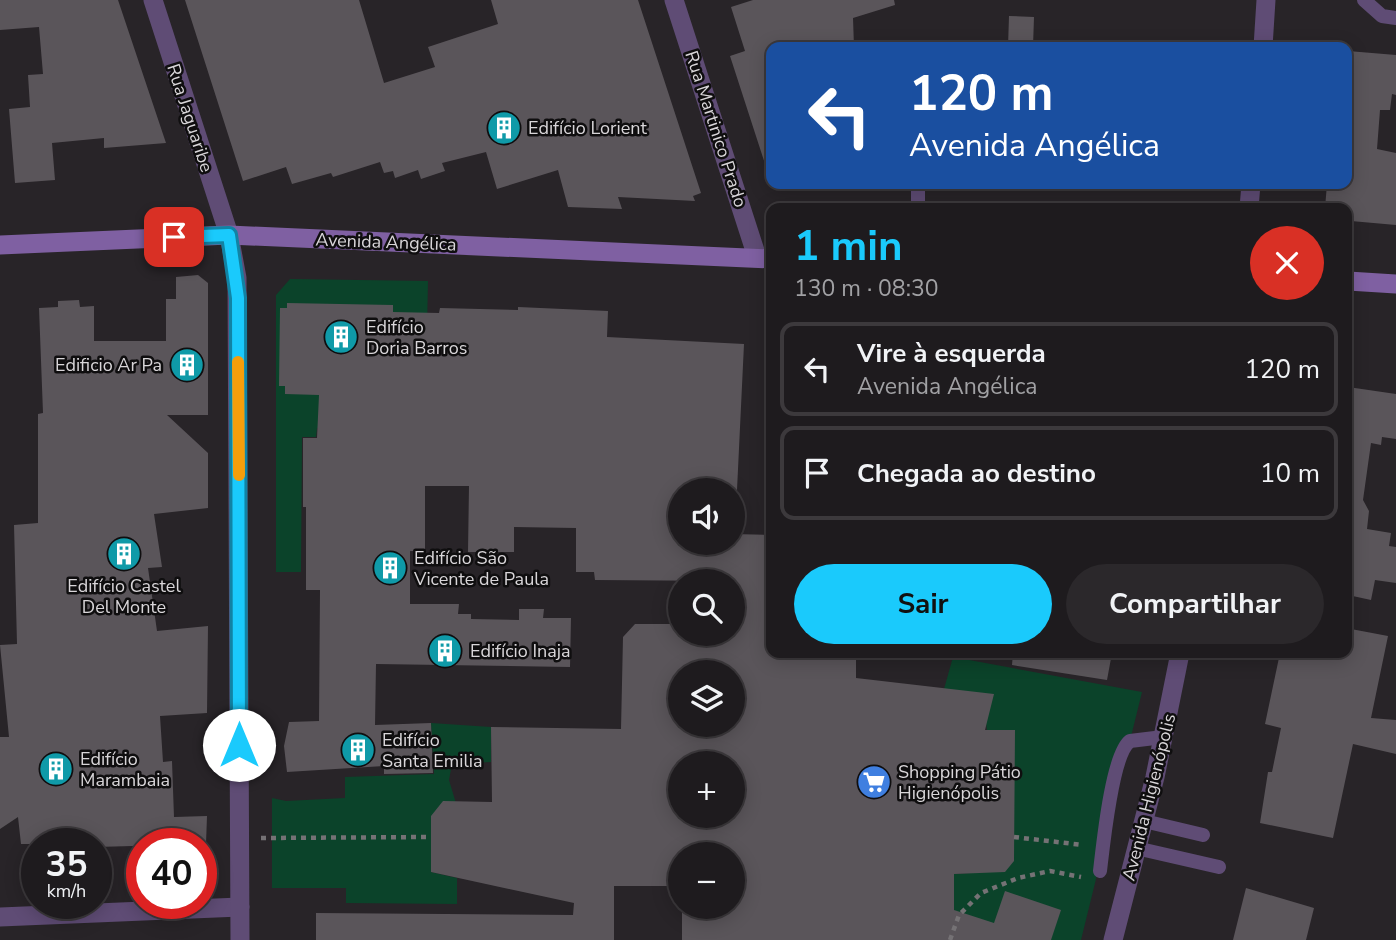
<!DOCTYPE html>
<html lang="pt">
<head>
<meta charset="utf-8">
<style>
  :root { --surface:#1e1b1e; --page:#2b282b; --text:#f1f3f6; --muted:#a1a1a4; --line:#3c393c; --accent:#1acafc }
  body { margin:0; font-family:"Nunito Sans",sans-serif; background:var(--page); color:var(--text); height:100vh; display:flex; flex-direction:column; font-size:26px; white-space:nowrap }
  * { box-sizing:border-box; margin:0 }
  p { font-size:23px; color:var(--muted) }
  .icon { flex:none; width:38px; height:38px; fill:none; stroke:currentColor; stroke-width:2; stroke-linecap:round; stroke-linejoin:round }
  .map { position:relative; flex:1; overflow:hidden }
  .drawer { position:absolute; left:766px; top:203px; width:586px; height:455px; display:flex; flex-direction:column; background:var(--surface); border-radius:14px; box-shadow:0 4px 18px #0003,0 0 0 2px var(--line) }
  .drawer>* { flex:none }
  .banner { position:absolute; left:766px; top:42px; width:586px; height:147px; border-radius:14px; box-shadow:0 4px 18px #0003,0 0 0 2px var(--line); background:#1a4fa0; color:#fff; overflow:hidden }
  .controls { position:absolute; left:668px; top:478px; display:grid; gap:14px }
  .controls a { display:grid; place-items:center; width:77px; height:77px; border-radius:50%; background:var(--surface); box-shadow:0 4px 18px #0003,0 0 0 2px var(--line); font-size:35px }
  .speed { position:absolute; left:21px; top:828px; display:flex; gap:14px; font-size:35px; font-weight:700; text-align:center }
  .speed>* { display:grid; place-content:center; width:91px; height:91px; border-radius:50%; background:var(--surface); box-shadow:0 4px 18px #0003,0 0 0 2px var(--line); line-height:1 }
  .speed small { font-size:18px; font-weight:400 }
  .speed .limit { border:10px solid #d22; background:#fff; color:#111 }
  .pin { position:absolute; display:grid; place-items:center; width:60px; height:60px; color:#fff; margin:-30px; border-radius:14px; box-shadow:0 4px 10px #0006 }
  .me { position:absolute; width:77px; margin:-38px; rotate:0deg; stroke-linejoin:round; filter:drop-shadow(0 0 5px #0008) }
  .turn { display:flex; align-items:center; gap:24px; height:147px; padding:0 28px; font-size:32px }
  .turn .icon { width:91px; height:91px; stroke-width:2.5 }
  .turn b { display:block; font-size:49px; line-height:60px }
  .round { display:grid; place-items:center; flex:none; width:74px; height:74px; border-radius:37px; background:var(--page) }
  .head { display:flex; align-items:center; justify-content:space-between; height:119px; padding:0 28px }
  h1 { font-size:42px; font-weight:700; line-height:52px; color:var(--accent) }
  .button { display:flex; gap:14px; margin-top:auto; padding:14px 28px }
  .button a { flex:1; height:80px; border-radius:42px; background:var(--accent); color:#111; font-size:28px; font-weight:700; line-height:80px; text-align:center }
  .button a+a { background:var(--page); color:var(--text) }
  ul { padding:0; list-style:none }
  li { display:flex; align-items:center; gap:21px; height:94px; margin:0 14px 10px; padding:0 14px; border:4px solid var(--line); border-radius:14px }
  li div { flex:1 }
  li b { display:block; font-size:26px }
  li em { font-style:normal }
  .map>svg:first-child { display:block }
</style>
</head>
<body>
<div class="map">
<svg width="1396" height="940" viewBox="0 0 1396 940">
  <rect width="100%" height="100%" fill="#282428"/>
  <path fill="#0b432a" d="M290 279 428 281 426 377 399 428H317L316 437H302L301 572H276V295Z
    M953 657 1142 692 1081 940H934L954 874 987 872 1011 731 987 730 986 723 944 689Z
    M431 723 491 727V762L452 764 449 780 458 810H437L431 837V872L457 878V904L346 903V888H272V798L286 801 345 798V777L434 774Z"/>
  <path fill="#5a555a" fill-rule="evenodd" d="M0 0H118L166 143 104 148V138L52 143 55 180 15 183 9 109 30 107 28 75 43 74 39 27 0 30Z
    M185 0H359L384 83 435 67 428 47 498 24 491 0H638L701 193 693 196 695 201 618 197 622 209 568 207 558 170 497 189 486 152 442 163 445 171 421 179 418 170 395 178 393 171 384 173 380 162 333 177 331 173 292 184 286 167 243 181Z
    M753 0H894L895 5 853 18 854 47H772V169L767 170 730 56 745 51 731 7Z
    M1009 16 1034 17 1033 47H1008Z
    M1348 51 1396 55V95L1392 94 1390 110H1380L1377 149 1396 153V225L1351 221 1348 208H1325L1327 184H1348Z
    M198 275 208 283V415H167L208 453V508L154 514 162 567 148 568 157 631 208 626 207 713 160 716 163 762 172 761 174 817 207 816 206 844 96 847V844H21L18 817 0 829V737H9L0 645 17 644 14 525 38 523V414L43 413 39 308 58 307V301L79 300 80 307 94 306V341H166V299H176V277Z
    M287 303 393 305V312L439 313 440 308 518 310V307L608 311 607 337 744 344 737 490H681V542H733V534L772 535V653H856V678L994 694 985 730H1015L1014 861 1005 872 954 874V910L994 923 1005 891 1061 910 1051 940H682V906H733V854H681V886H614V940H316V913L573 915 574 903 431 872V816L443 801 492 802 491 727 621 729 623 637 635 624H681V634H733V581L595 580 594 572H576V528L514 527V552H468L469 486H425V551H410V604H459L458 614H471V619L519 620V609H544L543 618H571L570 667 376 664 375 725 431 723 433 773 384 774V766L287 772 284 746 289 722 319 721 320 590H306V507H303V438H317L319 395 285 394V386H279L280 308H287ZM681 672H733V724H681ZM681 763H733V816H681Z
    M1348 387 1396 394V439L1382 437 1381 445 1371 443 1363 500 1369 511 1367 529 1391 533 1389 546 1396 547V583L1375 580 1371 600 1348 595Z
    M1351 629 1388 636 1371 718 1396 720V754L1353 744 1333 838 1260 823 1268 772H1272L1281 728 1265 724 1280 653H1348Z
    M1013 653H1112L1107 680 1012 665Z
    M1246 888 1314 908 1306 940H1233Z"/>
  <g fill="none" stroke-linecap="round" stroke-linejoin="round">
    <path stroke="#757275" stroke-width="4.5" stroke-dasharray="5 5" stroke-linecap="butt" d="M1014 837 1083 845
      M261 838 430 837
      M950 940 959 915 981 893 1018 878 1050 871 1081 877"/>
    <path stroke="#5f4c75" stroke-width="14" d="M1364 0 1382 16 1396 18
      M918 208V184
      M1144 821 1203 835
      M1136 848 1219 867
      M1100 871C1103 846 1112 754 1130 741L1163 737"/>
    <path stroke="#5f4c75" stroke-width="19" d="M674 0 757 257
      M0 917 240 907"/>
    <path stroke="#5f4c75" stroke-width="19" d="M153 0 229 235 237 278 240 940
      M1263 47 1266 0
      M1249 208 1251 184
      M1113 940 1155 777 1180 653"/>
    <path stroke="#7f60a2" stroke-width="19" d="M0 245 229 235 772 259
      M1348 281 1396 284"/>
  </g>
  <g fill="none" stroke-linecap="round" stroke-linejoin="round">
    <g stroke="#1183a4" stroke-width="18">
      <path id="route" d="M174 237 229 235 238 298 239 745"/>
    </g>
    <use href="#route" stroke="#1acafc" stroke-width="12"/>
    <path stroke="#f59e0b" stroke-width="12" d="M238 362 239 475"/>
  </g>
  <defs>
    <g id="building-disc" transform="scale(1.75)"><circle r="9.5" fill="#0f9aa8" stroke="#0f0e0f"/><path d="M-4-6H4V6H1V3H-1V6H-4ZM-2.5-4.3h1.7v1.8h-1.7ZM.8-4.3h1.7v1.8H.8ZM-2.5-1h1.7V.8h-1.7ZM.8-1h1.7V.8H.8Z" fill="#fff"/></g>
    <g id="supermarket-disc" transform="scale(1.75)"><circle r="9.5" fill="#3f7fe0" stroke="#0f0e0f"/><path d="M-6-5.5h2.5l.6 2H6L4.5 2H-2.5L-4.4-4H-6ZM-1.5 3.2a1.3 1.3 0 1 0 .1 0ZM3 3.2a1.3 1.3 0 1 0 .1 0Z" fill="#fff"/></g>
  </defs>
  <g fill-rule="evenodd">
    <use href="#building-disc" x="504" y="128"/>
    <use href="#building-disc" x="341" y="337"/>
    <use href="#building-disc" x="187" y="365"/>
    <use href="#building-disc" x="124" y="554"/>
    <use href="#building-disc" x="390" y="568"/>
    <use href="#building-disc" x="445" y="651"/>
    <use href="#building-disc" x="358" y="750"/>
    <use href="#building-disc" x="56" y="769"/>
    <use href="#supermarket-disc" x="874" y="782"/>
  </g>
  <g text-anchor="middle" stroke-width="5" stroke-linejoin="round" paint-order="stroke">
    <g font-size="18" fill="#d9d6d9" stroke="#0f0e0f">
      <text transform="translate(190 118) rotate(72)" y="6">Rua Jaguaribe</text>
      <text transform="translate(716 129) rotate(72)" y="6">Rua Martinico Prado</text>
      <text transform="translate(386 242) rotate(2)" y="6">Avenida Angélica</text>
      <text transform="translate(1149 797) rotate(-76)" y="6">Avenida Higienópolis</text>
    </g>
    <g font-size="18" fill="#d9d6d9" stroke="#0f0e0f" text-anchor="start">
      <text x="528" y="134">Edifício Lorient</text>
      <text x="366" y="333">Edifício<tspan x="366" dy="21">Doria Barros</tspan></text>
      <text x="162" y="371" text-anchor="end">Edificio Ar Pa</text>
      <text x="414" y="564">Edifício São<tspan x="414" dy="21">Vicente de Paula</tspan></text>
      <text x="124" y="592" text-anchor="middle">Edifício Castel<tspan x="124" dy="21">Del Monte</tspan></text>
      <text x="470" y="657">Edifício Inaja</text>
      <text x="382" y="746">Edifício<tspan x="382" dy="21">Santa Emilia</tspan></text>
      <text x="80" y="765">Edifício<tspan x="80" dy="21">Marambaia</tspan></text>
      <text x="898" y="778">Shopping Pátio<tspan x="898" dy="21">Higienópolis</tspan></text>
    </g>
  </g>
</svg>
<div class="controls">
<a><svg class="icon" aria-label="sound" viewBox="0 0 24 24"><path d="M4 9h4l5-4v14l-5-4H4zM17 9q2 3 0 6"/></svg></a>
<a><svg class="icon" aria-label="search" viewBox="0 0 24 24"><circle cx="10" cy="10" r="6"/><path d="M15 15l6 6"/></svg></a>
<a><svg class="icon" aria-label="layers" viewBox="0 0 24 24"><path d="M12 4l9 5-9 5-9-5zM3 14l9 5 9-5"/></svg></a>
<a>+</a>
<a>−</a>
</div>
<div class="speed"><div>35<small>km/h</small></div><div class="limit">40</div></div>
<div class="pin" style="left:174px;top:237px;background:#d93025"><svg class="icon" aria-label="arrive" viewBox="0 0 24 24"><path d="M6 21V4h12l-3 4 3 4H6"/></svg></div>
<svg class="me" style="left:239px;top:745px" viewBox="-20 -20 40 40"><circle r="19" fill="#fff"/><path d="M0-13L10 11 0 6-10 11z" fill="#1acafc"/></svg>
<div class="banner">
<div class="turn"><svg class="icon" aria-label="left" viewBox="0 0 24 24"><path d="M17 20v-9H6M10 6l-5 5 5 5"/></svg><div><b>120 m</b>Avenida Angélica</div></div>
</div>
<section class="drawer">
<div class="head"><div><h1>1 min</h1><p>130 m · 08:30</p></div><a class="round" style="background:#d93025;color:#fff"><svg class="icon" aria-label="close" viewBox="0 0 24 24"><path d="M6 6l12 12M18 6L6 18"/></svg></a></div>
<ul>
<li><svg class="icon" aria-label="left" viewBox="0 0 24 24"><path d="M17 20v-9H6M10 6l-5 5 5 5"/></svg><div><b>Vire à esquerda</b><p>Avenida Angélica</p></div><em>120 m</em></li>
<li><svg class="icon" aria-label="arrive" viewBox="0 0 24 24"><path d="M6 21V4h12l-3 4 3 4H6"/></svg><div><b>Chegada ao destino</b></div><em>10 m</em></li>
</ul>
<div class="button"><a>Sair</a><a>Compartilhar</a></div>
</section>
</div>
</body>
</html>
